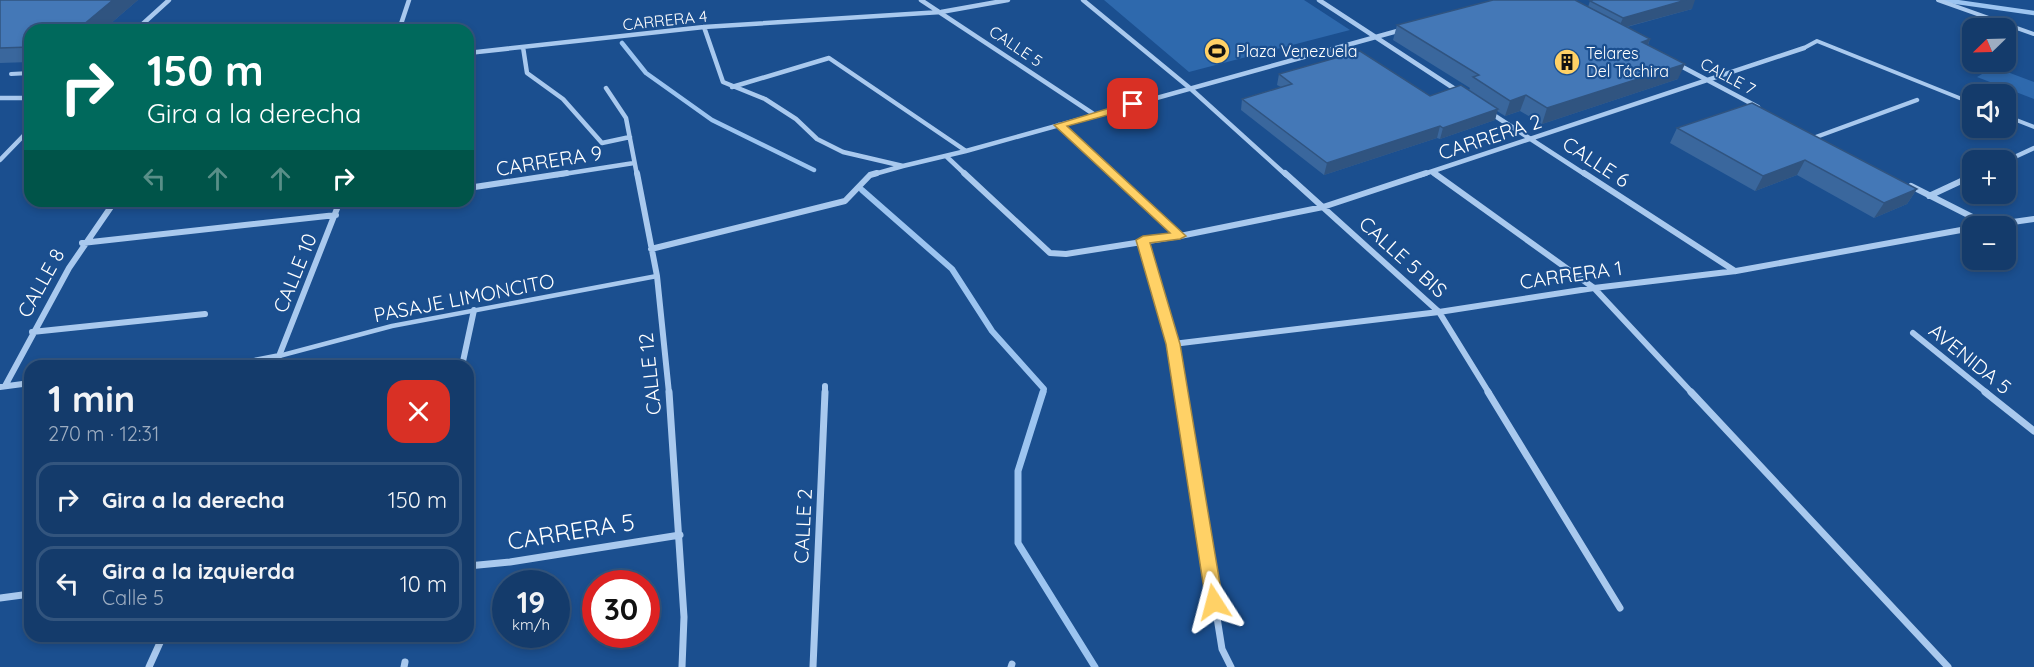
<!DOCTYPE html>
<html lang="es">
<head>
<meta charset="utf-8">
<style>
  :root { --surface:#143b6b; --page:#1d4271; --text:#f1f3f6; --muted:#9dadc1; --line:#33557e }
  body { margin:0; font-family:Quicksand,sans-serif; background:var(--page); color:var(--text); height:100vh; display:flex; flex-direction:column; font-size:22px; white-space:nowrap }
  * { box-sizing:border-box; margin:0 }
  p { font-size:20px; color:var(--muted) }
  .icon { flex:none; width:33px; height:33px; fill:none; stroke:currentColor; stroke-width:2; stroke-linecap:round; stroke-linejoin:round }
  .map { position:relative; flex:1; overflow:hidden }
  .panel { position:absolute; left:24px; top:360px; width:450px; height:282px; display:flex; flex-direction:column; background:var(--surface); border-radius:18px; box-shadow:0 3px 9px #0003,0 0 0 2px var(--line) }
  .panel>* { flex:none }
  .banner { position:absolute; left:24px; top:24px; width:450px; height:183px; border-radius:18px; box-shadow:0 3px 9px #0003,0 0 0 2px var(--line); background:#00695c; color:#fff; overflow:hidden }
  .needle { width:39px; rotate:247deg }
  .fabs { position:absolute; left:1962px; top:18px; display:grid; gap:12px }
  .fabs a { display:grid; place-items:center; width:54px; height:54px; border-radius:12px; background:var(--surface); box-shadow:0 3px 9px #0003,0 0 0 2px var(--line); font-size:30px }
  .speed { position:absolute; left:492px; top:570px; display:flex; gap:12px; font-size:30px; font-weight:700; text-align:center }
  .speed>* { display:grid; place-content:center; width:78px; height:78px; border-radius:50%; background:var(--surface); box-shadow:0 3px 9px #0003,0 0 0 2px var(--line); line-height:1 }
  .speed small { font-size:15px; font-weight:400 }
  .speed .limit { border:9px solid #d22; background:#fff; color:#111 }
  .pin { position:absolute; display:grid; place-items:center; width:51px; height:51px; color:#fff; margin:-26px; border-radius:12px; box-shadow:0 3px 9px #0006 }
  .me { position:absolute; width:66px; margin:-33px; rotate:351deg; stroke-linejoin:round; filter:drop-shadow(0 0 4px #0008) }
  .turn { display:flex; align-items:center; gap:21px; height:126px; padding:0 24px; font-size:27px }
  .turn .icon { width:78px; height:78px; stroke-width:2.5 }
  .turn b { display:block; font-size:42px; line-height:51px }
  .lanes { display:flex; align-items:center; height:57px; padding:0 24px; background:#0003; justify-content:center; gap:30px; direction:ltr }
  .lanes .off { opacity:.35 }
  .round { display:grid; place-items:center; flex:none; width:63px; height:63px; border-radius:18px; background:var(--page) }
  .overview { display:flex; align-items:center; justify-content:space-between; height:102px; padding:0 24px }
  h1 { font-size:36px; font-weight:700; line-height:45px }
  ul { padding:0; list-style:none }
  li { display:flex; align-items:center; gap:18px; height:75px; margin:0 12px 9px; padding:0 12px; border:3px solid var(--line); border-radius:18px }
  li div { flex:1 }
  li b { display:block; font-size:22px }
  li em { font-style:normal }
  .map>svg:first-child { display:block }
</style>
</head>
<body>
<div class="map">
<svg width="2034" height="667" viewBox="0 0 2034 667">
  <rect width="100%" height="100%" fill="#1b4f8f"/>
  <path fill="#2e69ad" d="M1104 0H1304L1350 30 1189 72Z
    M1994 67 2034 82V99L1977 77Z"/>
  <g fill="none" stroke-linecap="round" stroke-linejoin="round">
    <path stroke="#9cc4f0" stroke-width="4.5" d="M1943 0 2034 13
      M622 43 646 73 712 120 814 170"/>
    <path stroke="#9cc4f0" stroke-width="6" d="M862 190 952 269 992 331 1044 389 1043 393"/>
    <path stroke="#9cc4f0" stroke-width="7" d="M1043 392 1018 471V543L1095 667"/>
    <path stroke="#a9c9ee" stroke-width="4" d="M1938 0 2034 34
      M1804 48 1817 41 1972 103
      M11 74 30 73
      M2006 116 2034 127"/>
    <path stroke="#a9c9ee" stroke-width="4.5" d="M279 356 392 326 657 276"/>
    <path stroke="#a9c9ee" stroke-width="4.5" d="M921 0 1095 115
      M1083 0 1191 89 1286 175
      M1319 0 1458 91
      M704 27 723 82 765 99 796 119 817 139 843 152 903 166 966 151 1401 30
      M136 30 169 0
      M399 30 409 0
      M523 47 527 73 563 99 602 143 630 137
      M468 53 704 27 941 12 1008 0
      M1677 64 1758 107
      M732 87 829 58 966 151
      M606 88 626 118 637 175
      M0 98H30
      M1489 112 1586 175
      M1059 125 1113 175
      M1816 137 1917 100
      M946 156 966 175
      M0 160 30 129
      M2006 161 2034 148
      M1432 172 1436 175
      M557 175 634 163
      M871 175 903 166
      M1421 175 1804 48"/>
    <path stroke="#a9c9ee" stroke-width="6" d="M637 173 657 276 669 393
      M964 173 1050 253 1066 254 1180 236 1323 207 1426 173
      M1111 173 1180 236
      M1285 173 1439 312 1489 393
      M1434 173 1594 288 1692 393
      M1584 173 1735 271
      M1911 186 1988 225
      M468 188 567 173
      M1929 196 1972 176
      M1985 226 2034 219
      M1142 240 1173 344 1181 393
      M82 243 336 215
      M651 249 845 201 870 175 877 173
      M32 332 205 314
      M1913 333 1987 393
      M1173 344 1439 312 1594 288 1736 271 1972 228
      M228 366 279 356 340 201
      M462 366 474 310
      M5 386 69 268 115 201
      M0 387 30 383
      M825 393V386"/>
    <path stroke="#a9c9ee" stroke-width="7" d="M669 392 684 617 682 667
      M1181 392 1222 649 1231 667
      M1488 392 1620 608
      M1691 392 1948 667
      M1985 392 2034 431
      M468 566 510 562 680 535
      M0 598 30 594
      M149 667 163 636
      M404 667 405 662
      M813 667 825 392
      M1011 667 1012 664"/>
  </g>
  <path fill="#3a679d" d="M0 0H138L103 30H30V62L0 63Z
    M1590 1 1692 9 1627 27 1650 39 1648 45 1678 79 1542 124 1520 111 1505 116 1497 111 1495 120 1440 139 1437 138 1324 175 1241 110 1242 99 1281 87 1277 85 1279 74 1430 96 1469 90 1470 88 1393 40 1397 25 1588 7Z
    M1752 103 1917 189 1907 204 1874 218 1797 175 1755 191 1670 143 1677 128Z"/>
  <path fill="#305480" d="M113 0H138L103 30H77Z
    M1686 0H1695L1692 9 1618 29 1623 18Z
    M1650 39 1644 54 1642 42Z
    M1685 64 1678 79 1542 124 1547 108Z
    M1526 95 1520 111 1505 116 1510 101Z
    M1498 109 1495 120 1440 139 1443 128Z
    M1440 126 1437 138 1324 175 1327 163Z
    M1805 160 1797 175 1755 191 1763 176Z
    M1917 189 1907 204 1874 218 1884 203Z"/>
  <path fill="#4478b7" stroke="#305480" stroke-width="1.5" d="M0 0H113L77 30H30V47L0 48Z
    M1493 0H1575L1650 39 1642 42 1685 64 1547 108 1526 95 1510 101 1473 77 1479 75 1397 25Z
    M1593 0H1686L1623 18 1590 1Z
    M1360 51 1430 96 1461 85 1498 109 1443 128 1440 126 1327 163 1242 99 1292 84 1279 74Z
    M1752 103 1917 189 1884 203 1805 160 1763 176 1677 128Z"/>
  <path fill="#ffd166" stroke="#a68842" stroke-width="1.5" d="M1133 101 1137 102V107L1067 126 1186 236 1180 239 1150 243 1180 344 1223 602 1221 607 1214 610 1208 607 1206 602 1166 344 1136 240 1143 236 1170 233 1054 125Z"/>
  <defs>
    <g id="stadium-disc" transform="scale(1.35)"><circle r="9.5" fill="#ffd166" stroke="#1b4f8f"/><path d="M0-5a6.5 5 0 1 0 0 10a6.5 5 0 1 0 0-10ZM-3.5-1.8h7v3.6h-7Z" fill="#111"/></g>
    <g id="building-disc" transform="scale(1.35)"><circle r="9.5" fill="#ffd166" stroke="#1b4f8f"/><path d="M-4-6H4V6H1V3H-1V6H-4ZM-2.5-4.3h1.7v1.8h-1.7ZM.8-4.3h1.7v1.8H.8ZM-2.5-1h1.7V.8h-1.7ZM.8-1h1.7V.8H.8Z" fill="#111"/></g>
  </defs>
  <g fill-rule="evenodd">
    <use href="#stadium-disc" x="1217" y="51"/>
    <use href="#building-disc" x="1567" y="62"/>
  </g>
  <g text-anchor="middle" stroke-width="4.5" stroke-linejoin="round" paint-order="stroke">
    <g font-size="16" fill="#fff" stroke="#1b4f8f">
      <text transform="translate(665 20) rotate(-6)" y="6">CARRERA 4</text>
      <text transform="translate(1016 46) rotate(34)" y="6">CALLE 5</text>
      <text transform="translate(1728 76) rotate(28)" y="6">CALLE 7</text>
    </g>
    <g font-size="16" fill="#fff" stroke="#1b4f8f" text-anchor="start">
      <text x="1236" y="57">Plaza Venezuela</text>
      <text x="1586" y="59">Telares<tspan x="1586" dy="18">Del Táchira</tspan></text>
    </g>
    <g font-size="20" fill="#fff" stroke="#1b4f8f">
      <text transform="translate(1490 137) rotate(-18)" y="7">CARRERA 2</text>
      <text transform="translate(549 161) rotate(-9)" y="7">CARRERA 9</text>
      <text transform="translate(1596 162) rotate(33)" y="7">CALLE 6</text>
      <text transform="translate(1403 257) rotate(42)" y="7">CALLE 5 BIS</text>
      <text transform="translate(295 273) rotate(-68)" y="7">CALLE 10</text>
      <text transform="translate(1571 275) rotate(-8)" y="7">CARRERA 1</text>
      <text transform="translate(41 283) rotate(-61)" y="7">CALLE 8</text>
      <text transform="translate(464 298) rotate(-11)" y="7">PASAJE LIMONCITO</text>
      <text transform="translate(1970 359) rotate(39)" y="7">AVENIDA 5</text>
      <text transform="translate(650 374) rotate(-96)" y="7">CALLE 12</text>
      <text transform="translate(803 526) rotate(-87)" y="7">CALLE 2</text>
    </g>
    <g font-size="24" fill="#fff" stroke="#1b4f8f">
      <text transform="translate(571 532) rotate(-9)" y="8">CARRERA 5</text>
    </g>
  </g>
</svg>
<div class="fabs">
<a><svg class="needle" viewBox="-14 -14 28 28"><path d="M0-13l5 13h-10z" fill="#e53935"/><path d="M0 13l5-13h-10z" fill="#9dadc1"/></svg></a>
<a><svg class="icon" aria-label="sound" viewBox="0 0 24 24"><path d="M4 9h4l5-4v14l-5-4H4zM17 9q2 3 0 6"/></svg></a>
<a>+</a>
<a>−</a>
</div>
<div class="speed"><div>19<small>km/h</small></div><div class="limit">30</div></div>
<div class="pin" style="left:1133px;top:104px;background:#d93025"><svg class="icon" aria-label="arrive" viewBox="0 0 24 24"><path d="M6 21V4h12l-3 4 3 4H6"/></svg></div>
<svg class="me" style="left:1214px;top:602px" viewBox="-20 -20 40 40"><path d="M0-17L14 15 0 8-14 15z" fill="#ffd166" stroke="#fff" stroke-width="4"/></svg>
<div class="banner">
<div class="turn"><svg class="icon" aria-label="right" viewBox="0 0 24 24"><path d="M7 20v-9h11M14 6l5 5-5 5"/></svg><div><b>150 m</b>Gira a la derecha</div></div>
<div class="lanes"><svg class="icon off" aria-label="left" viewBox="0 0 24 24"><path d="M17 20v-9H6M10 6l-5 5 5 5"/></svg><svg class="icon off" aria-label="ahead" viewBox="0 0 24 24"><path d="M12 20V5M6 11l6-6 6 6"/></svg><svg class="icon off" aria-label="ahead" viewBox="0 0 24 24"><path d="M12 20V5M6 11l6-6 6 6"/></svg><svg class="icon" aria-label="right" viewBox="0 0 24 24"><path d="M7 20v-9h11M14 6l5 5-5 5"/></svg></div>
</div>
<section class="panel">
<div class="overview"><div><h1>1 min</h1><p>270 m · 12:31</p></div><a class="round" style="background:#d93025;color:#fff"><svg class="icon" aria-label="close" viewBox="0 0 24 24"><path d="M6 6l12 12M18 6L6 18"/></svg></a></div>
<ul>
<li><svg class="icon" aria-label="right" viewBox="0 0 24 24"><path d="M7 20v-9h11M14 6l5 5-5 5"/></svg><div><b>Gira a la derecha</b></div><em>150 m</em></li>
<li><svg class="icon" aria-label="left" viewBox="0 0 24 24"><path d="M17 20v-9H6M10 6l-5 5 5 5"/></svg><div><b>Gira a la izquierda</b><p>Calle 5</p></div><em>10 m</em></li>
</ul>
</section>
</div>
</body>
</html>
